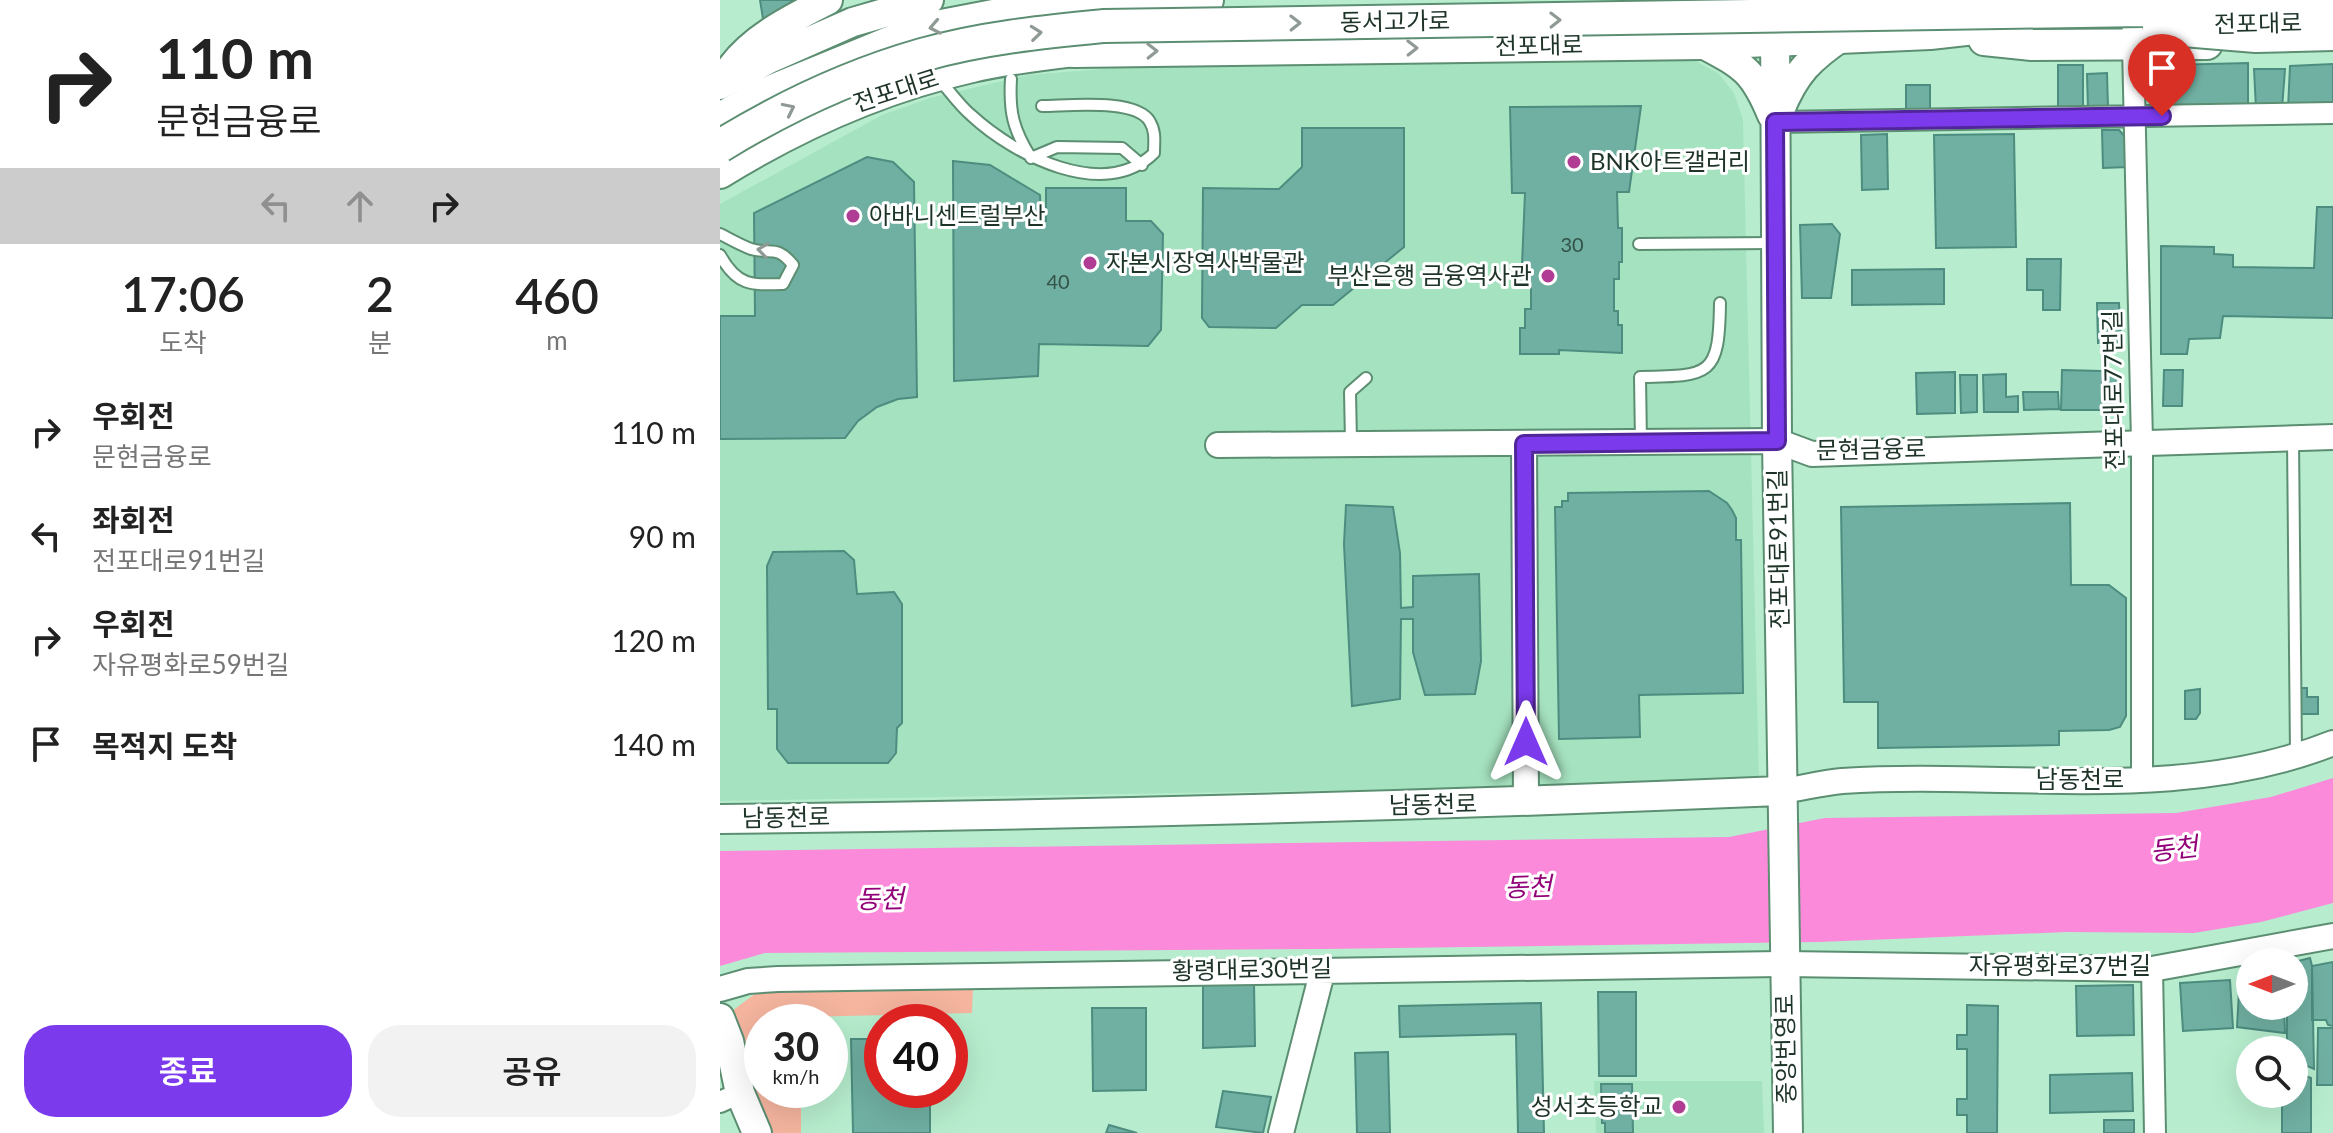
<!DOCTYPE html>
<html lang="ko">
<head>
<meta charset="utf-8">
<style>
  :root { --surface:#fff; --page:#f2f2f2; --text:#222; --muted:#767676; --accent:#7c3aed }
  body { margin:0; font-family:Lato,"Noto Sans KR",sans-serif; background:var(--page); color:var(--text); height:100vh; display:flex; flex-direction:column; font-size:30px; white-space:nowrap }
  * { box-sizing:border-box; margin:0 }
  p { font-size:26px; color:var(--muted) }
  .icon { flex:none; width:44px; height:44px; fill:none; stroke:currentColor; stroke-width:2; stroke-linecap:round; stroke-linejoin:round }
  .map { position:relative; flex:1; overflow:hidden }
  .side { display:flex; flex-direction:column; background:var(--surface); width:720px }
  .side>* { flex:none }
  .banner { background:#fff; color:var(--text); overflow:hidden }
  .needle { width:52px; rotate:270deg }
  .fabs { position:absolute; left:1516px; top:948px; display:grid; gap:16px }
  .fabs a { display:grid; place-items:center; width:72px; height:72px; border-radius:50%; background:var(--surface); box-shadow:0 8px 32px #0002; font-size:40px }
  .speed { position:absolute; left:24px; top:1004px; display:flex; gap:16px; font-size:40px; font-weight:700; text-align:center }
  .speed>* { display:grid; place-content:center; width:104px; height:104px; border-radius:50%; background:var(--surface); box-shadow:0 8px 32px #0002; line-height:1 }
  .speed small { font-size:20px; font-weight:400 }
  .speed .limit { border:12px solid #d22; background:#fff; color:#111 }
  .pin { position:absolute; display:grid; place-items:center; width:68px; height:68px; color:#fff; margin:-82px -34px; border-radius:50% 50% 50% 0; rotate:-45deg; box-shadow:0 0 8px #0007 }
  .pin .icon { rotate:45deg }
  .me { position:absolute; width:88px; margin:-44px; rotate:0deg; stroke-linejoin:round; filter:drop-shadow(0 0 6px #0008) }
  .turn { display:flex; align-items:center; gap:28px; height:168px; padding:0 24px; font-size:36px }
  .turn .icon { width:104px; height:104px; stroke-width:2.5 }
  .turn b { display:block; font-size:56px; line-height:68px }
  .lanes { display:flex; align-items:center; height:76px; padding:0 24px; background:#0003; justify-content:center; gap:40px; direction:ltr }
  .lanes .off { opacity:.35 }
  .eta { display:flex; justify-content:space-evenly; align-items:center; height:136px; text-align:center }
  .eta b { font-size:48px; font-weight:600; line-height:56px }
  .primary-button { display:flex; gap:16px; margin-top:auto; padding:16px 24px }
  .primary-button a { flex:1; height:92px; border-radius:32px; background:var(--accent); color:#fff; font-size:32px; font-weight:600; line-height:92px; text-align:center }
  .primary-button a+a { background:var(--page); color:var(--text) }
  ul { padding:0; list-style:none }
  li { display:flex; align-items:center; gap:24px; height:104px; padding:0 24px }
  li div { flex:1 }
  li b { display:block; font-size:30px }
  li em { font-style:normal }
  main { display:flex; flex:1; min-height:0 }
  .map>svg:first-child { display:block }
</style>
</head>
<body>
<main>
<section class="side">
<div class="banner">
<div class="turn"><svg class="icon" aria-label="right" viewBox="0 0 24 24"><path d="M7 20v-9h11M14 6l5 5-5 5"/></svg><div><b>110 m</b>문현금융로</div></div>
<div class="lanes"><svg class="icon off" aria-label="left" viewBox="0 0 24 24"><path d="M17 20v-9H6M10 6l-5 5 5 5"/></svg><svg class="icon off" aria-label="ahead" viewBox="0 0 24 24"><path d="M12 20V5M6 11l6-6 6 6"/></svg><svg class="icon" aria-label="right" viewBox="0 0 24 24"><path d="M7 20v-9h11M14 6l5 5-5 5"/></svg></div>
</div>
<div class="eta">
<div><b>17:06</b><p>도착</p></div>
<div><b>2</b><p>분</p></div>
<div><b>460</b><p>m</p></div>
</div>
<ul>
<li><svg class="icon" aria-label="right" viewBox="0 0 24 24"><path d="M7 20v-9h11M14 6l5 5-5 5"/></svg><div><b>우회전</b><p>문현금융로</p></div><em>110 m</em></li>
<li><svg class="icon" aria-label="left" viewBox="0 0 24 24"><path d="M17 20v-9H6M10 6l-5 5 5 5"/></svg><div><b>좌회전</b><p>전포대로91번길</p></div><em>90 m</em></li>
<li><svg class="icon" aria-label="right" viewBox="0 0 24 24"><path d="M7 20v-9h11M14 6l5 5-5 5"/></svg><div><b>우회전</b><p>자유평화로59번길</p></div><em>120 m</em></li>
<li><svg class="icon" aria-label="arrive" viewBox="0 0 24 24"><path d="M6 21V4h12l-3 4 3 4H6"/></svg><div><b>목적지 도착</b></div><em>140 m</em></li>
</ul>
<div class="primary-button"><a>종료</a><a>공유</a></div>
</section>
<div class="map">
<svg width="1613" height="1133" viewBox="0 0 1613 1133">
  <rect width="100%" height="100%" fill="#b7edce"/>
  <path fill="#a5e2bf" d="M972 59 998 73 1014 93 1023 120 1039 783 0 801V204L162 115 210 98 308 75 395 68Z
    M874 1081H1042L1044 1133H876Z"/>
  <path fill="#f5b59f" d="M253 988 252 1013 81 1017 80 1022H42V1090H81V1133H53C36 1095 11 1053 12 1011L36 993Z"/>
  <path fill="#fb8ada" d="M1613 778V903L1541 922 1474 933 1347 932 1099 942 602 949 45 953 0 966V851L1009 837 1105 818 1456 813 1551 797Z"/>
  <path fill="#70b0a2" stroke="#4d8d80" stroke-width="2" d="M40 0H75L43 19Z
    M1528 63V107L1445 111 1433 100 1434 77 1447 65Z
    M1613 64V109H1568L1570 66Z
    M1338 65H1363V110H1338Z
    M1534 69H1565L1562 109H1536Z
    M1387 73 1388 108 1368 109 1367 74Z
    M1186 85H1210V115H1186Z
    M921 106 909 192H897L898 228H902V262H899V279H894V311H898V325H902V353L839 350V354H800V328H805V309H811V283H805V265H802L805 193H792L790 107Z
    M582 128H684V247L613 305H582L556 328 489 327 482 318 483 188 559 189 582 167Z
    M1382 130H1399L1408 140V167L1383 168Z
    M1167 134 1168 189 1142 190 1141 135Z
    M1294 134 1296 247 1216 248 1214 135Z
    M147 157 173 162 194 182 197 397 178 399 157 407 138 421 125 438 0 439V316H35L34 213Z
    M233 161 270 165 320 195 321 221H326V188H406V221H431L443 234 441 330 428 346 319 344 318 376 234 381Z
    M1597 207H1613V318L1503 316 1500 338 1469 339 1467 354H1441V246L1494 247V254L1513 255V267L1594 268Z
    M1112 224 1120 234 1111 298H1082L1080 225Z
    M1307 259H1341L1340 310H1323V290H1307Z
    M1224 269V304L1132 305V270Z
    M1377 303H1399L1401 342 1378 343Z
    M1342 370 1382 371V410H1341Z
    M1444 370H1463L1462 406H1443Z
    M1235 372V413L1197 414 1196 373Z
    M1286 374V397L1298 396V412H1264L1263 375Z
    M1240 375H1257V412L1241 413Z
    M1385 375H1400L1401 408 1386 409Z
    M1303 392H1338L1339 409 1304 410Z
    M989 491 1007 503 1012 510 1016 518V540H1021L1023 693 919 695 920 737 839 739 835 507H842V501H848V493Z
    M1350 503 1351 585H1389L1406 598V716L1400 727 1389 730 1339 731V745L1158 748V702H1124L1121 507Z
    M626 505 673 507 680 553 681 608 693 607V576L759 574 761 661 755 694 705 695 693 652V619H681L680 699 632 706 624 544Z
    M124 551 134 560 137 594 174 592 182 604V723L177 728 176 753 168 763H68L57 749V709H48L47 566 53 552Z
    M1580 688H1587V697H1598V714H1580Z
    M1480 689V713L1476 719H1465V691Z
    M1590 958 1592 966 1594 1069 1574 1060V1050H1567V1006H1574V962Z
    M1613 962V1026L1608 1025 1606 1020H1592V966Z
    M1530 971V1006H1564L1565 1033 1517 1027 1520 973Z
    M1510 980 1513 1028 1463 1031 1460 983Z
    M534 982 535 1046 483 1048V983Z
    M1413 985 1414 1035 1357 1036 1356 986Z
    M878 992H916V1076H879Z
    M821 1003 824 1133H798L796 1034 680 1037 679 1006Z
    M1247 1005 1278 1006 1277 1133H1247V1115H1237V1099H1247V1049H1237V1035H1247Z
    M372 1008H426V1090L373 1091Z
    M1598 1028H1613V1085H1597Z
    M131 1039H162V1090H210V1133H133Z
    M668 1052 670 1133H637L635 1053Z
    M1574 1072 1591 1078V1133H1562V1094H1574Z
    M1412 1073 1413 1111 1330 1113V1075Z
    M881 1084H912L913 1133H885V1123H882Z
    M503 1091 551 1097 543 1133 496 1127Z
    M1384 1120H1414V1133H1384Z
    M389 1125 417 1133H386Z"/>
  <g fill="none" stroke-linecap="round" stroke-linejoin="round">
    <g stroke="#5c8e72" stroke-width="14">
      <path id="service" d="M218 78C229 90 239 105 251 115 294 155 384 202 434 153 434 142 436 132 430 122 417 98 348 106 322 106
        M291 79C289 112 293 129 311 158L337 147 402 148 422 165
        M0 234C10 239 20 245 31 249 51 255 56 244 73 265L63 284C31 285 17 286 0 255
        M919 244 1054 243
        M1573 439 1576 755
        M631 442 630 392 646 378
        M921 443 920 377C991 376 999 376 1000 303"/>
    </g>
    <g stroke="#5c8e72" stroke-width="24">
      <path id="minor" d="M1412 0 1422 442V779
        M1055 122 1613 113
        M1432 969 1435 1133
        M0 1102 20 1093"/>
    </g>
    <g stroke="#5c8e72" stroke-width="28">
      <path id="tertiary" d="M804 444 806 802
        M498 445 1057 441 1092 454 1613 437
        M1062 791C1082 788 1102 783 1122 781 1285 770 1458 805 1613 743
        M0 989 28 981 58 979 1065 964 1432 969 1613 936
        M561 1133 603 969"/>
    </g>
    <g stroke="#5c8e72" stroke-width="32">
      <path id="secondary" d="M1055 18 1057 441 1068 1133
        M983 44C1025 66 1034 72 1052 115
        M9 71C31 38 73 18 108 0
        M0 85 49 59 133 22 209 0
        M1060 110C1075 73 1090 58 1123 36
        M0 174C78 126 163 88 252 68 286 60 320 56 354 52
        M0 819C354 815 708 806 1062 791
        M0 1018 9 1041 20 1093 37 1133"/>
    </g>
    <g stroke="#5c8e72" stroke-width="34">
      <path id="primary" d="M1264 40 1312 45 1487 44
        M354 52 983 44 1210 34 1299 24"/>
    </g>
    <g stroke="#5c8e72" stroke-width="36">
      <path id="trunk" d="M0 119 45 94 201 30 315 8 390 2 487 0"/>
    </g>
    <use href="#service" stroke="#fff" stroke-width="10"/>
    <use href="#minor" stroke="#fff" stroke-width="20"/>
    <use href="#tertiary" stroke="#fff" stroke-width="24"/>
    <use href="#secondary" stroke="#fff" stroke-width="28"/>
    <use href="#primary" stroke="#fff" stroke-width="30"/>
    <use href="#trunk" stroke="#fff" stroke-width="32"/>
    <g stroke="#5c8e72" stroke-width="36" stroke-linecap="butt">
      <path id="trunk-bridge" d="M1439 28 1536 36 1613 34
        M0 146C62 108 132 75 202 55 261 38 323 32 384 26L1613 7"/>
    </g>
    <use href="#trunk-bridge" stroke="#fff" stroke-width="32"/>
  </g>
  <defs><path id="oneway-chevron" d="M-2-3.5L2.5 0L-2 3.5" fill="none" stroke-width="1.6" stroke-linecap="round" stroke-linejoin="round" transform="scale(2)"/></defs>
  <g stroke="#8f9a94">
    <use href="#oneway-chevron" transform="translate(835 20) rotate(-1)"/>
    <use href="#oneway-chevron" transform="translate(575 23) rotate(-1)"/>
    <use href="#oneway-chevron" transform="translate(215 27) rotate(169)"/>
    <use href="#oneway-chevron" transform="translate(316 33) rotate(-6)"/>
    <use href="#oneway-chevron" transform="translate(692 48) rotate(-1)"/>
    <use href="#oneway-chevron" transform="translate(432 51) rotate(-1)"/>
    <use href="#oneway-chevron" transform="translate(69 109) rotate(-26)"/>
    <use href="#oneway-chevron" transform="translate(43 250) rotate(-173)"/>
  </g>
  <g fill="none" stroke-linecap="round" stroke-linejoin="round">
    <g stroke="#51269a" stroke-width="20">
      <path id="route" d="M806 742 804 444 1057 441 1055 122 1442 116"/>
    </g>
    <use href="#route" stroke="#7c3aed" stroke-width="14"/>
  </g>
  <g fill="#b13c94" stroke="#fff" stroke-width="3">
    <circle cx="854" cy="162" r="8"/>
    <circle cx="133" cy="216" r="8"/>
    <circle cx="370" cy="263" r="8"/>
    <circle cx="828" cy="276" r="8"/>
    <circle cx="959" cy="1107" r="8"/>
  </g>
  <g text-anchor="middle" stroke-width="6" stroke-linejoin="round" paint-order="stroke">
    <g font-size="20" fill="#335346">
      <text x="852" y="252">30</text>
      <text x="338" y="289">40</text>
    </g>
    <g font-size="24" fill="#1f3428" stroke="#fff">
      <text transform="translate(675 22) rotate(-1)" y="8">동서고가로</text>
      <text transform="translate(1538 24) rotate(-1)" y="8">전포대로</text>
      <text transform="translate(819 46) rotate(-1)" y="8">전포대로</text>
      <text transform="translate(176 91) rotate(-18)" y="8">전포대로</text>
      <text transform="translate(1394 390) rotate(-91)" y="8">전포대로77번길</text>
      <text transform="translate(1151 450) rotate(-1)" y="8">문현금융로</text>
      <text transform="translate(1059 549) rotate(-91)" y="8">전포대로91번길</text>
      <text x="1360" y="788">남동천로</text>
      <text transform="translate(713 805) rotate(-1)" y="8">남동천로</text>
      <text transform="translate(66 818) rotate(-1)" y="8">남동천로</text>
      <text x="1340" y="974">자유평화로37번길</text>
      <text transform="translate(532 970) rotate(-1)" y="8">황령대로30번길</text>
      <text transform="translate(1066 1049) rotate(-91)" y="8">중앙번영로</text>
    </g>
    <g font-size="24" fill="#1f3428" stroke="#fff" text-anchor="start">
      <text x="870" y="170">BNK아트갤러리</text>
      <text x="149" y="224">아바니센트럴부산</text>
      <text x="386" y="271">자본시장역사박물관</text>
      <text x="812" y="284" text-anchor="end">부산은행 금융역사관</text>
      <text x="943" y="1115" text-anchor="end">성서초등학교</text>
    </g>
    <g font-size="26" font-style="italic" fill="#920077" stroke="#fff">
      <text transform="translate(1454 849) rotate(-7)" y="9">동천</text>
      <text transform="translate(808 887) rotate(-2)" y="9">동천</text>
      <text transform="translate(160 899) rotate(-1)" y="9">동천</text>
    </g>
  </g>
</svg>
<div class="fabs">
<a><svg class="needle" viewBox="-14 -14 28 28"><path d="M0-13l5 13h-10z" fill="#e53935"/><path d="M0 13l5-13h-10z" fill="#767676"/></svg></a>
<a><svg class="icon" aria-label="search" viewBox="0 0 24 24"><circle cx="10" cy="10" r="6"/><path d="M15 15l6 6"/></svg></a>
</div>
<div class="speed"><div>30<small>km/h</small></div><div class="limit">40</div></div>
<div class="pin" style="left:1442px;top:116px;background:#d93025"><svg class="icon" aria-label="arrive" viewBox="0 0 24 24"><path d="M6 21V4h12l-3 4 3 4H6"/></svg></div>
<svg class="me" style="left:806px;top:742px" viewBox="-20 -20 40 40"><path d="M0-17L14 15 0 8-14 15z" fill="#7c3aed" stroke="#fff" stroke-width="4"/></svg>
</div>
</main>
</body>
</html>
